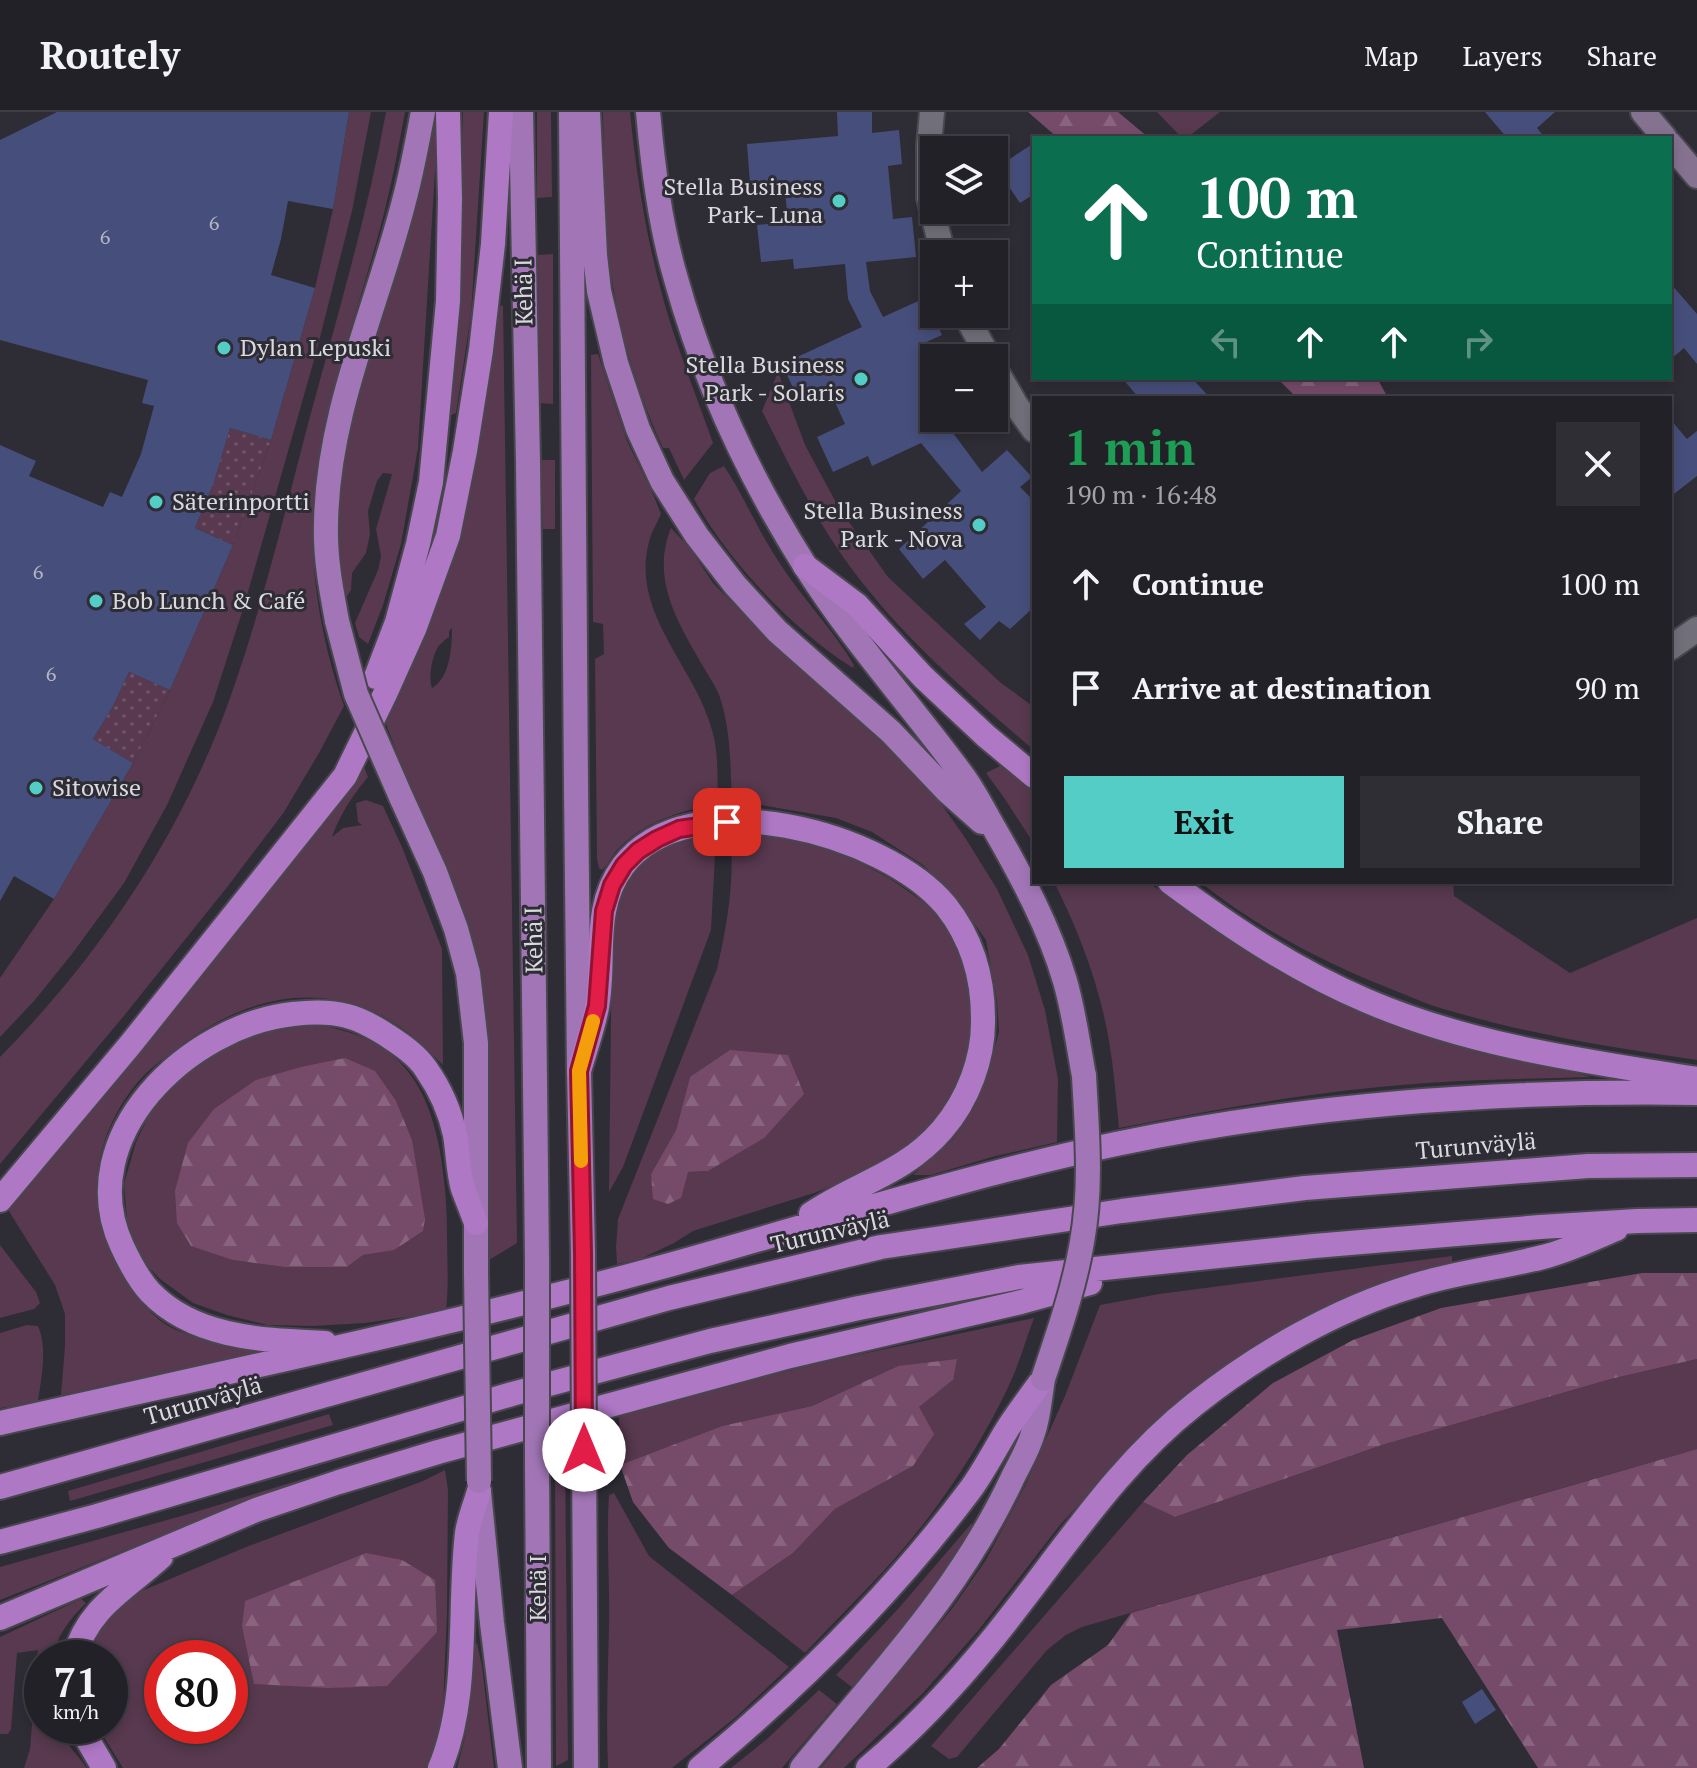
<!DOCTYPE html>
<html lang="en">
<head>
<meta charset="utf-8">
<style>
  :root { --surface:#222128; --page:#2e2e34; --text:#f1f3f6; --muted:#a2a3a8; --line:#3f3e45; --accent:#54cdc7 }
  body { margin:0; font-family:"PT Serif",serif; background:var(--page); color:var(--text); height:100vh; display:flex; flex-direction:column; font-size:30px; white-space:nowrap }
  * { box-sizing:border-box; margin:0 }
  p { font-size:26px; color:var(--muted) }
  .icon { flex:none; width:44px; height:44px; fill:none; stroke:currentColor; stroke-width:2; stroke-linecap:round; stroke-linejoin:round }
  .map { position:relative; flex:1; overflow:hidden }
  .sheet { position:absolute; left:1032px; top:284px; width:640px; height:488px; display:flex; flex-direction:column; background:var(--surface); border-radius:0px; box-shadow:0 4px 12px #0003,0 0 0 2px var(--line) }
  .sheet>* { flex:none }
  .banner { position:absolute; left:1032px; top:24px; width:640px; height:244px; border-radius:0px; box-shadow:0 4px 12px #0003,0 0 0 2px var(--line); background:#0b6e4f; color:#fff; overflow:hidden }
  .fabs { position:absolute; left:920px; top:24px; display:grid; gap:16px }
  .fabs a { display:grid; place-items:center; width:88px; height:88px; border-radius:0px; background:var(--surface); box-shadow:0 4px 12px #0003,0 0 0 2px var(--line); font-size:40px }
  .speed { position:absolute; left:24px; top:1528px; display:flex; gap:16px; font-size:40px; font-weight:700; text-align:center }
  .speed>* { display:grid; place-content:center; width:104px; height:104px; border-radius:50%; background:var(--surface); box-shadow:0 4px 12px #0003,0 0 0 2px var(--line); line-height:1 }
  .speed small { font-size:20px; font-weight:400 }
  .speed .limit { border:12px solid #d22; background:#fff; color:#111 }
  .pin { position:absolute; display:grid; place-items:center; width:68px; height:68px; color:#fff; margin:-34px; border-radius:16px; box-shadow:0 4px 12px #0006 }
  .me { position:absolute; width:88px; margin:-44px; rotate:0deg; stroke-linejoin:round; filter:drop-shadow(0 0 6px #0008) }
  .turn { display:flex; align-items:center; gap:28px; height:168px; padding:0 32px; font-size:36px }
  .turn .icon { width:104px; height:104px; stroke-width:2.5 }
  .turn b { display:block; font-size:56px; line-height:68px }
  .lanes { display:flex; align-items:center; height:76px; padding:0 32px; background:#0003; justify-content:center; gap:40px; direction:ltr }
  .lanes .off { opacity:.35 }
  .round { display:grid; place-items:center; flex:none; width:84px; height:84px; border-radius:0px; background:var(--page) }
  .headline { display:flex; align-items:center; justify-content:space-between; height:136px; padding:0 32px }
  h1 { font-size:48px; font-weight:600; line-height:60px; color:#1e9e55 }
  .action { display:flex; gap:16px; margin-top:auto; padding:16px 32px }
  .action a { flex:1; height:92px; border-radius:0px; background:var(--accent); color:#111; font-size:32px; font-weight:600; line-height:92px; text-align:center }
  .action a+a { background:var(--page); color:var(--text) }
  ul { padding:0; list-style:none }
  li { display:flex; align-items:center; gap:24px; height:104px; padding:0 32px }
  li div { flex:1 }
  li b { display:block; font-size:30px }
  li em { font-style:normal }
  header { display:flex; align-items:center; gap:48px; box-sizing:border-box; height:112px; padding:0 40px; background:var(--surface); border-bottom:2px solid var(--line) }
  header strong { font-size:38px }
  nav { display:flex; gap:44px; margin-inline-start:auto; font-size:28px }
  .map>svg:first-child { display:block }
</style>
</head>
<body>
<header>
<strong>Routely</strong>
<nav><a>Map</a><a>Layers</a><a>Share</a></nav>
</header>
<div class="map">
<svg width="1697" height="1656" viewBox="0 0 1697 1656">
  <defs>
    <pattern id="forest-firs" width="22" height="20" patternUnits="userSpaceOnUse" patternTransform="scale(2)"><rect width="22" height="20" fill="#764b6a"/><path d="M5 1l3.5 6h-7zM16 11l3.5 6h-7z" fill="#89647f"/></pattern>
    <pattern id="park-dots" width="8" height="8" patternUnits="userSpaceOnUse" patternTransform="scale(2)"><rect width="8" height="8" fill="#58394f"/><path d="M2 2h.1M6 6h.1" fill="none" stroke="#6f5568" stroke-width="1.8" stroke-linecap="round"/></pattern>
  </defs>
  <rect width="100%" height="100%" fill="#2e2c35"/>
  <path fill="#58394f" fill-rule="evenodd" d="M349 0H371L352 99 316 241 244 494 213 590 167 693 124 771 72 842 34 889 0 925V866L54 787 133 651 170 578 233 433 271 328 315 176 333 97Z
    M386 0H405C398 38 391 76 381 113 357 203 323 291 314 384 308 455 321 528 344 594L319 641 284 700 228 774 123 905 0 1052V945C101 843 182 721 230 586 262 496 284 403 308 312 336 208 367 105 386 0Z
    M463 0H484L471 203 456 301 447 305 459 136Z
    M537 0H551L552 85 537 86Z
    M603 0H630C637 71 649 142 670 210 683 251 699 291 713 331L684 368 669 336H663C633 271 614 201 607 129 603 86 604 43 603 0Z
    M1157 0H1220L1188 25 1182 26Z
    M430 10 435 11 437 27 418 336 401 432 383 493 368 532 359 525 355 511 378 458 381 444 376 417 392 362 383 361 377 369 368 399 370 422 366 441 352 461 351 478 345 487 336 415V385L347 321Z
    M553 142V292L540 291 538 143Z
    M503 193 517 1131 489 1148 487 968 468 819 456 781 411 679 385 609 421 532 448 463 465 396 481 317 488 250 497 196ZM452 516C452 535 450 566 432 576 428 565 432 545 438 535 439 533 447 526 449 525V519Z
    M598 242 627 329 653 382 661 402C657 411 651 421 649 430 630 501 695 554 712 618 719 641 717 667 718 691 682 699 648 708 621 734 613 741 609 752 602 758L599 756 597 747 595 547 604 542 603 512 593 510 591 243Z
    M778 260 805 333 839 396 888 465 1001 571 1034 595V638C961 576 888 513 835 433 807 391 785 344 762 299Z
    M541 348H555V417H543Z
    M724 354C744 384 757 417 777 447 800 484 832 516 854 553L853 556C793 518 728 449 694 387L710 361Z
    M671 416 689 435 713 471 749 508 808 563 874 621 930 676 966 727 997 777 1028 843 1045 898 1058 967 1057 1030 992 1045 931 1063H913L953 1027 974 996 989 957 999 920 997 889 986 828 954 783 923 753 872 720 836 706 732 688C730 654 731 621 721 589 718 577 710 567 704 556 679 512 650 468 671 416Z
    M362 650 368 665C353 683 340 702 332 725L343 716 362 713 358 710 356 691 366 688 383 694 402 735 442 837 443 953C412 921 382 896 336 888 281 878 227 899 183 932 168 944 150 955 137 971 91 1027 82 1100 122 1162 135 1184 152 1207 176 1218 199 1228 227 1233 252 1238L254 1241 61 1283 65 1234V1202L55 1173 7 1096 197 871 303 734Z
    M1002 653 1034 680V732L1005 687 986 661Z
    M742 721 788 725 820 732 850 745 892 768 929 794 950 821 966 852 971 881 973 913 969 945 959 977 937 1007 907 1036 876 1057 814 1081 693 1119 674 1131 640 1147 617 1152 616 1135 618 1107 717 857C727 814 734 772 731 728ZM690 965 708 1059 651 1062 676 1018Z
    M716 724 711 818 623 1055 609 1080 612 817C623 753 654 731 716 724Z
    M1054 770H1148L1194 804 1275 857 1344 892 1415 921 1484 942 1570 959 1591 965C1537 967 1481 967 1427 971 1323 978 1221 996 1119 1016 1116 987 1114 958 1109 929 1100 875 1079 819 1054 770Z
    M1200 770H1453L1454 784 1570 861 1697 806V948C1613 936 1528 922 1447 898 1431 894 1416 887 1401 881 1330 854 1260 818 1200 770Z
    M301 911C382 919 423 953 439 1034 444 1062 447 1090 447 1119 447 1145 449 1173 446 1199L365 1211 313 1214 267 1213 227 1203 193 1191 160 1167 139 1145 127 1108 124 1072 136 1030 152 997 180 966 212 942 258 921ZM412 1126 394 1137 363 1143 347 1155H284L233 1148Z
    M0 1133 36 1180 40 1191 34 1197 0 1206Z
    M1452 1144V1151L1381 1170 1312 1202 1251 1235 1195 1276 1144 1322 1060 1413 977 1520 922 1582 844 1656H821L951 1498 986 1448 1025 1374 1065 1284 1100 1193 1159 1182Z
    M1034 1206C1026 1227 1020 1249 1011 1269 988 1319 958 1367 925 1410 889 1457 845 1498 805 1541L732 1483 793 1441 835 1397 913 1354 919 1295 953 1268 898 1254 812 1294 722 1314 620 1353 619 1301 828 1249Z
    M27 1213 38 1214C48 1237 41 1266 38 1290L0 1296V1221Z
    M1697 1247V1337L1082 1515 1066 1523 1047 1538 957 1645 949 1647 931 1634 1143 1390 1175 1405 1382 1333 1611 1267Z
    M329 1302 333 1313 70 1389 68 1379Z
    M565 1344 568 1648 556 1654 555 1346Z
    M445 1358 448 1378 447 1501 442 1621 431 1656H123L97 1614H110V1546H89L99 1520 110 1505 124 1491 144 1478 246 1435 423 1369ZM162 1546H230V1614H162Z
    M316 1363C210 1403 105 1447 0 1488V1455L192 1401Z
    M614 1381 649 1444 789 1555 736 1605 672 1656H608C606 1608 608 1561 609 1513 610 1470 606 1426 609 1383Z
    M971 1412 974 1413 949 1454 913 1504 853 1576 836 1563 898 1497Z
    M81 1487 86 1491C70 1507 57 1523 52 1546H42V1614H59L67 1631 87 1656H24L30 1637 38 1538 17 1541 11 1617 8 1622H0V1525Z
    M477 1531 482 1554 494 1656H457L465 1625 474 1533Z
    M819 1578 837 1592 782 1656H731L767 1627Z"/>
  <path fill="url(#forest-firs)" d="M1028 0H1118L1149 26H1058Z
    M1277 266H1377L1388 286H1297Z
    M730 938 788 943 804 982 764 1026 708 1059 688 1060 681 1086 668 1092 653 1087 651 1062 676 1018 690 965Z
    M345 946 375 959 396 989 412 1028 425 1107 423 1119 394 1138 363 1143 347 1155H284L233 1148 191 1134 177 1111 175 1079 188 1031 214 997 256 968 301 955Z
    M1642 1161H1697V1247L1611 1267 1382 1333 1175 1405 1143 1390 1187 1343 1273 1271 1353 1228 1441 1196Z
    M957 1247 953 1268 919 1295 934 1322 913 1354 835 1397 793 1441 732 1483 669 1436 633 1390 620 1353 722 1314 812 1294 898 1254Z
    M1697 1337V1656H1538L1442 1506 1337 1518 1364 1656H977L999 1637 1051 1573 1108 1533 1131 1501Z
    M366 1441 402 1448 435 1468 437 1520 387 1574 328 1576 254 1572 242 1514 245 1489Z"/>
  <path fill="url(#park-dots)" d="M230 316 271 328 233 433 195 416 214 370Z
    M129 560 170 578 133 651 93 627 113 594Z"/>
  <path fill="#464f7b" d="M57 0H349L333 97 288 89 281 127 271 163 315 176 271 328 230 316 214 370 195 416 233 433 170 578 129 560 113 594 93 627 133 651 54 787 14 764 0 789V333L36 349 29 364 103 395 110 380 122 385 141 342 154 294 142 291 148 268 0 228V28Z
    M837 0H872V21L899 18 902 52 888 54 893 107 912 105 916 145 866 150 870 179 883 205 925 186 942 223 922 232 934 257V306H942L982 360 1007 338 1032 365 1020 375 1034 389V495L1010 517 999 509 980 528 964 512 986 495 945 448 923 467 899 437 961 379 921 331 872 354 868 344 833 360 817 325 845 312 829 277 800 291 782 252 862 215 848 187 845 152 794 157 793 147 761 150 757 113 788 110 784 69 750 72 747 32 838 24Z
    M1485 0H1555L1537 16 1545 26H1507Z
    M1034 31V82L1020 91 996 56Z
    M1670 171 1697 202V252L1684 236 1670 248Z
    M1122 266H1192L1210 286H1139Z
    M1670 307 1687 327 1697 319V364L1670 385Z
    M1482 1577 1496 1598 1475 1612 1462 1590Z"/>
  <g fill="none" stroke-linecap="round" stroke-linejoin="round">
    <g stroke="#49474e" stroke-width="28">
      <path id="minor" d="M932 0 929 33V86L943 142
        M965 202 989 246
        M994 255 1016 293 1034 318
        M1670 536 1697 517"/>
    </g>
    <g stroke="#49474e" stroke-width="28">
      <path id="secondary" d="M1643 0 1665 26
        M1670 32 1697 64"/>
    </g>
    <g stroke="#49474e" stroke-width="28">
      <path id="trunk" d="M521 0 528 351 537 1149
        M571 0 576 675 579 959 583 1141
        M588 0 595 143 599 179 616 251 638 317 662 369 697 424 735 473 777 519 891 620 947 679 982 710
        M648 0C653 55 660 113 676 167 704 268 748 363 804 452 851 527 911 593 963 664 975 680 984 699 994 716 1022 765 1049 815 1065 869 1074 900 1078 932 1084 964
        M337 509C331 477 325 445 326 413 327 300 377 196 404 89 412 60 417 30 423 0
        M401 685 435 760 456 817 468 861 476 931V1160
        M584 1338 586 1656
        M537 1351 539 1656
        M479 1380 492 1511 510 1656
        M802 1656C880 1561 960 1479 1013 1365 1020 1351 1029 1336 1033 1321 1039 1304 1040 1284 1043 1267"/>
    </g>
    <g stroke="#49474e" stroke-width="28">
      <path id="motorway" d="M805 454 857 493 923 565 986 624 1034 664
        M376 565 397 510 418 432 431 370 448 189 450 86 448 0
        M1170 770C1232 816 1296 859 1367 889 1472 934 1585 949 1697 967
        M579 959C585 938 593 917 597 895 606 847 591 797 623 754 689 667 886 721 946 794 972 827 983 864 983 906 984 946 968 988 942 1018 904 1062 856 1071 811 1102
        M0 1088 130 933 345 664 385 582 415 515 448 424 465 339 481 238 493 132 501 0
        M325 1231C265 1228 195 1227 150 1180 138 1167 129 1149 122 1134 71 1024 190 913 293 902 311 900 329 899 347 904 360 907 374 915 385 922 400 932 416 942 426 957 440 977 450 999 455 1023 458 1041 458 1060 463 1077 467 1088 472 1100 476 1111
        M0 1311C221 1261 443 1215 662 1155 813 1113 962 1065 1116 1032 1308 992 1502 978 1697 981
        M0 1375 669 1186 881 1135 1122 1099 1305 1076 1588 1054 1697 1053
        M0 1430 97 1404 512 1282 710 1229 859 1196 1019 1165 1314 1134 1540 1115 1637 1109 1697 1108
        M0 1506 256 1398 339 1370 438 1340 790 1244 1021 1190 1090 1171
        M74 1546C87 1496 126 1477 161 1445
        M82 1614 86 1625 104 1656
        M440 1656C470 1585 458 1497 467 1421 469 1407 475 1393 479 1379
        M700 1656C800 1573 892 1482 970 1378 984 1359 995 1337 1008 1316 1019 1299 1031 1283 1043 1267
        M868 1656C922 1610 970 1557 1013 1501 1071 1427 1120 1351 1195 1292 1258 1242 1336 1197 1413 1174 1455 1160 1500 1156 1543 1145 1568 1139 1592 1127 1616 1117"/>
    </g>
    <use href="#minor" stroke="#716f79" stroke-width="24"/>
    <use href="#secondary" stroke="#847290" stroke-width="24"/>
    <use href="#trunk" stroke="#a276b6" stroke-width="24"/>
    <use href="#motorway" stroke="#af78c5" stroke-width="24"/>
    <g stroke="#49474e" stroke-width="28" stroke-linecap="butt">
      <path id="trunk-bridge" d="M337 509 356 582 401 685
        M583 1141 584 1338
        M476 1160 479 1369
        M1043 1267C1058 1222 1074 1177 1082 1130 1092 1075 1087 1019 1084 964
        M537 1351V1149"/>
    </g>
    <use href="#trunk-bridge" stroke="#a276b6" stroke-width="24"/>
  </g>
  <g fill="none" stroke-linecap="round" stroke-linejoin="round">
    <g stroke="#92132f" stroke-width="20">
      <path id="route" d="M584 1338 583 1141 579 959 597 894 604 799 612 773 624 753 638 739 657 727 679 717 727 710"/>
    </g>
    <use href="#route" stroke="#e11d48" stroke-width="14"/>
    <path stroke="#f59e0b" stroke-width="14" d="M581 1049 579 959 593 909"/>
  </g>
  <g fill="#54cdc7" stroke="#2e2c35" stroke-width="3">
    <circle cx="839" cy="89" r="8"/>
    <circle cx="224" cy="236" r="8"/>
    <circle cx="861" cy="267" r="8"/>
    <circle cx="156" cy="390" r="8"/>
    <circle cx="979" cy="413" r="8"/>
    <circle cx="96" cy="489" r="8"/>
    <circle cx="36" cy="676" r="8"/>
  </g>
  <g text-anchor="middle" stroke-width="6" stroke-linejoin="round" paint-order="stroke">
    <g font-size="20" fill="#b5b6c5">
      <text x="214" y="118">6</text>
      <text x="105" y="132">6</text>
      <text x="38" y="467">6</text>
      <text x="51" y="569">6</text>
    </g>
    <g font-size="24" fill="#dad9de" stroke="#2e2c35" text-anchor="start">
      <text x="823" y="83" text-anchor="end">Stella Business<tspan x="823" dy="28">Park- Luna</tspan></text>
      <text x="240" y="244">Dylan Lepuski</text>
      <text x="845" y="261" text-anchor="end">Stella Business<tspan x="845" dy="28">Park - Solaris</tspan></text>
      <text x="172" y="398">Säterinportti</text>
      <text x="963" y="407" text-anchor="end">Stella Business<tspan x="963" dy="28">Park - Nova</tspan></text>
      <text x="112" y="497">Bob Lunch &amp; Café</text>
      <text x="52" y="684">Sitowise</text>
    </g>
    <g font-size="24" fill="#dad9de" stroke="#2e2c35">
      <text transform="translate(524 180) rotate(-91)" y="8">Kehä I</text>
      <text transform="translate(534 828) rotate(-91)" y="8">Kehä I</text>
      <text transform="translate(1476 1034) rotate(-5)" y="8">Turunväylä</text>
      <text transform="translate(830 1120) rotate(-13)" y="8">Turunväylä</text>
      <text transform="translate(203 1289) rotate(-16)" y="8">Turunväylä</text>
      <text transform="translate(538 1476) rotate(-90)" y="8">Kehä I</text>
    </g>
  </g>
</svg>
<div class="fabs">
<a><svg class="icon" aria-label="layers" viewBox="0 0 24 24"><path d="M12 4l9 5-9 5-9-5zM3 14l9 5 9-5"/></svg></a>
<a>+</a>
<a>−</a>
</div>
<div class="speed"><div>71<small>km/h</small></div><div class="limit">80</div></div>
<div class="pin" style="left:727px;top:710px;background:#d93025"><svg class="icon" aria-label="arrive" viewBox="0 0 24 24"><path d="M6 21V4h12l-3 4 3 4H6"/></svg></div>
<svg class="me" style="left:584px;top:1338px" viewBox="-20 -20 40 40"><circle r="19" fill="#fff"/><path d="M0-13L10 11 0 6-10 11z" fill="#e11d48"/></svg>
<div class="banner">
<div class="turn"><svg class="icon" aria-label="ahead" viewBox="0 0 24 24"><path d="M12 20V5M6 11l6-6 6 6"/></svg><div><b>100 m</b>Continue</div></div>
<div class="lanes"><svg class="icon off" aria-label="left" viewBox="0 0 24 24"><path d="M17 20v-9H6M10 6l-5 5 5 5"/></svg><svg class="icon" aria-label="ahead" viewBox="0 0 24 24"><path d="M12 20V5M6 11l6-6 6 6"/></svg><svg class="icon" aria-label="ahead" viewBox="0 0 24 24"><path d="M12 20V5M6 11l6-6 6 6"/></svg><svg class="icon off" aria-label="right" viewBox="0 0 24 24"><path d="M7 20v-9h11M14 6l5 5-5 5"/></svg></div>
</div>
<section class="sheet">
<div class="headline"><div><h1>1 min</h1><p>190 m · 16:48</p></div><a class="round"><svg class="icon" aria-label="close" viewBox="0 0 24 24"><path d="M6 6l12 12M18 6L6 18"/></svg></a></div>
<ul>
<li><svg class="icon" aria-label="ahead" viewBox="0 0 24 24"><path d="M12 20V5M6 11l6-6 6 6"/></svg><div><b>Continue</b></div><em>100 m</em></li>
<li><svg class="icon" aria-label="arrive" viewBox="0 0 24 24"><path d="M6 21V4h12l-3 4 3 4H6"/></svg><div><b>Arrive at destination</b></div><em>90 m</em></li>
</ul>
<div class="action"><a>Exit</a><a>Share</a></div>
</section>
</div>
</body>
</html>
